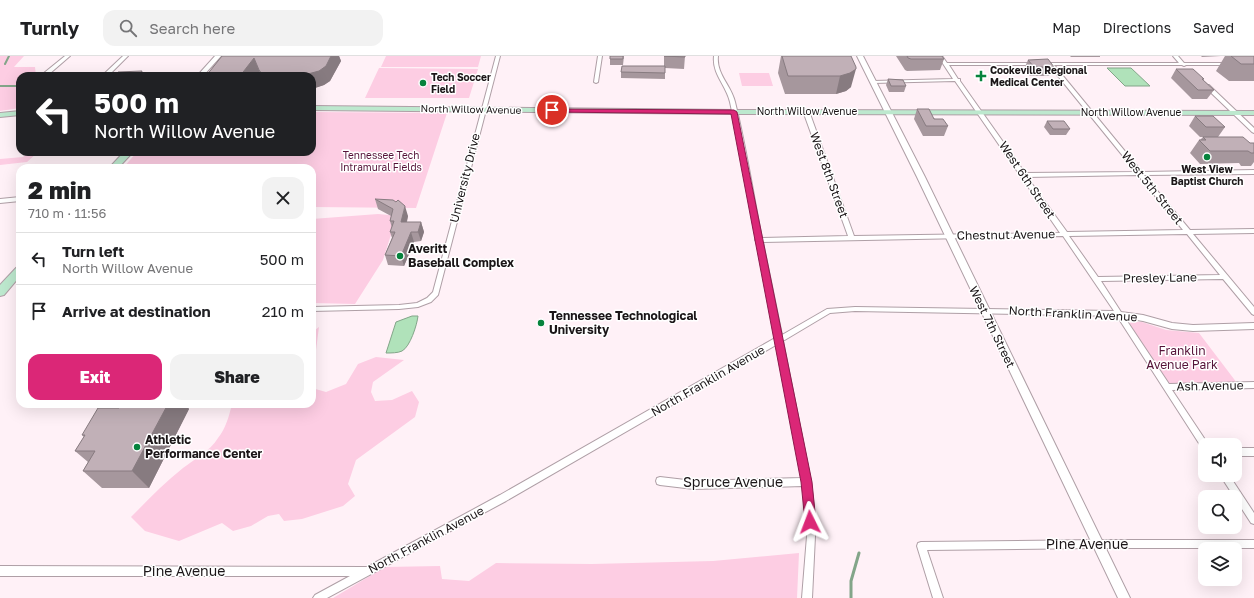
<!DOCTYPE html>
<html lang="en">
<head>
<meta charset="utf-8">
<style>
  :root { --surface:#fff; --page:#f2f2f2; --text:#202124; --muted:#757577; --line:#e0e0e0; --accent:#db2777 }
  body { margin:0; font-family:"Golos Text",sans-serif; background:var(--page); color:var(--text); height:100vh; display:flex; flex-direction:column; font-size:15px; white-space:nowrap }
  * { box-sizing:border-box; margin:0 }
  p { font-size:13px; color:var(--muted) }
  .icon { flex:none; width:22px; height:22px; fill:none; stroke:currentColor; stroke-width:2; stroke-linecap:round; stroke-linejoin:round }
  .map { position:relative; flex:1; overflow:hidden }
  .drawer { position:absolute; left:16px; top:108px; width:300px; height:244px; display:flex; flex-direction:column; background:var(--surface); border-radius:12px; box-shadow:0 4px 16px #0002 }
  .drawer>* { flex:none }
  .top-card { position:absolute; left:16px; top:16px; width:300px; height:84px; border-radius:12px; box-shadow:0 4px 16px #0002; background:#202124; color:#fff; overflow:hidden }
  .buttons { position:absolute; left:1198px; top:382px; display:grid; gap:8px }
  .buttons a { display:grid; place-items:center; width:44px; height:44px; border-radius:8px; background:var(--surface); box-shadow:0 4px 16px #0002; font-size:20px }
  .pin { position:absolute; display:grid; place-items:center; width:34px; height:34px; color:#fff; margin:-17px; border:2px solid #fff; border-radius:50%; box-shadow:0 1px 4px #0007 }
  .me { position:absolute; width:44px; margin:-22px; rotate:357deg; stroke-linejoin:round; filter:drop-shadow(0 0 3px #0008) }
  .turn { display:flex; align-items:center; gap:14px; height:84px; padding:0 12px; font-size:18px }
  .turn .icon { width:52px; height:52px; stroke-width:2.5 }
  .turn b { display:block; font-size:28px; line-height:34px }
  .round { display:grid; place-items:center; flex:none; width:42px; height:42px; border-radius:12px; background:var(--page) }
  .summary { display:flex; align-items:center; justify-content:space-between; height:68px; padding:0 12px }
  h1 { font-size:24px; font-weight:800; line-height:30px }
  .action { display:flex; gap:8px; margin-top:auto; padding:8px 12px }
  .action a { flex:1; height:46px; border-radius:12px; background:var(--accent); color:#fff; font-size:16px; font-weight:800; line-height:46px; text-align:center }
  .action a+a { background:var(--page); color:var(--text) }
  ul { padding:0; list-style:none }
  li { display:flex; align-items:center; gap:12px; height:52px; padding:0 12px; border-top:1px solid var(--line) }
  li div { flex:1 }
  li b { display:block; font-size:15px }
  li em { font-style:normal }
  header { display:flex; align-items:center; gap:24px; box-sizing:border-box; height:56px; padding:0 20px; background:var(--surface); border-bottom:1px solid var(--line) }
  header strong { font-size:19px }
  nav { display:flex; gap:22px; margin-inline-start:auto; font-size:14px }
  .search { width:280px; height:36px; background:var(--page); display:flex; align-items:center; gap:10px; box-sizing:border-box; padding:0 14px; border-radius:12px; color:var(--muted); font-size:15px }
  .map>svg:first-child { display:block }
</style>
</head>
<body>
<header>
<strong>Turnly</strong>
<div class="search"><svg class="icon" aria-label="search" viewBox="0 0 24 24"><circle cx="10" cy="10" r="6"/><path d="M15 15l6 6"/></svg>Search here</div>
<nav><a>Map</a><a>Directions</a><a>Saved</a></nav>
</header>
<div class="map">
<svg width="1254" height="542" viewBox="0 0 1254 542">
  <rect width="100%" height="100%" fill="#fff1f7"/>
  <path fill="#fdcde3" d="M0 0H24L14 11H35L36 20H20V52L0 55Z
    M386 0H481L478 11H381Z
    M379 12 478 13 469 42H365Z
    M739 17H769L773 30H742Z
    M312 56 447 57 416 152 312 151V112H123L137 96H312Z
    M29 96H38L27 106 0 109V103L23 101Z
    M378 158 389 159 396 163 383 204 355 248 312 247V163Z
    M1134 266H1142L1166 274 1199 277 1237 327 1172 328 1168 327 1130 271V267Z
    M319 271 312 325V276Z
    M376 301 404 304 373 326 371 336 375 345 392 344 412 335 419 346 415 361 356 404 348 428 355 440 343 450 302 463 284 465 279 458 268 460 251 470 233 475 222 467 179 485 145 475 131 461C148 444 164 427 183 412 195 403 210 395 218 382 226 372 229 360 232 348H312V332L326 336 346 328 358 308Z
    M799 497 797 542H333L385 511 440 510 442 523 469 525 496 507 592 508 713 505Z"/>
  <path fill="#b0e2ba" stroke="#83a589" d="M1107 12H1131L1150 30H1125Z
    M412 260H418C417 269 410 291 402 295 398 297 391 297 386 297L396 266Z"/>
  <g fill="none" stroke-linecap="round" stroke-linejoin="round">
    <path stroke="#83a589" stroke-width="2" d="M5 8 9 0
      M0 30H20"/>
    <path stroke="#83a589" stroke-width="3" d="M851 542V525L859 497"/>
    <g stroke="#af9fa6" stroke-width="2">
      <path id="minor" d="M65 0H70L48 19H44V17Z
        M123 0H128L109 19H105V17Z
        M496 0H500L438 239 431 246 418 251 399 253 312 255V251L399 249 417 247 427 242 433 236Z
        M598 0H602L598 26 596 27 594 26Z
        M714 0H718C716 18 731 29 735 46 746 90 753 137 762 182L848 180 803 55 806 53 809 55 854 180 1060 177 955 25 873 27 871 26 873 25 953 23 938 0H942L947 7H1038V8L1036 9H949L958 23H960V25L1025 117 1136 116 1049 9H1046V7H1179L1173 0H1178L1184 7H1232V8L1230 9H1186L1184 10 1182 9H1054L1142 116 1254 114V118L1144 119 1190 174 1254 173V177L1193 178 1254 251V259L1252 258 1223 223 1101 225 1121 256 1143 259 1172 267 1193 269 1254 267V273L1193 275 1172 273 1143 265 1125 262 1169 328 1254 326V332L1172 334 1208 388 1209 389H1205V393L1202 392 1117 260 855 255 830 257 783 285 811 426 814 452 815 480 812 542H802L807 480 806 452 803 430 694 433 660 429 657 428 656 425 657 422 660 421 694 425 802 422 776 289 506 445 327 542H313L315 539 350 520H0V510L367 511 500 439 775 282 757 186 755 184 756 182C747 137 740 91 730 46 726 29 712 18 714 0ZM1138 119 1183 174 1067 176 1027 121ZM1187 178 1220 219 1098 221 1069 180ZM1063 180 1114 255 855 251 827 253 782 279 763 186Z
        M1205 29H1209L1254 72V77L1252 76 1205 31Z
        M20 141V145L0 147V143Z
        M1235 392H1254V400H1235Z
        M1220 419H1229L1254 457V468L1251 467Z
        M1097 484H1254V492H1097L927 494 943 542H933L917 490 918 487 921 486Z"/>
    </g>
    <g stroke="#af9fa6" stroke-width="2">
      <path id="tertiary" d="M215 0H221L203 20H197Z
        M857 0H863L925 121 1130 542H1118L917 121Z"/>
    </g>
    <g stroke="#af9fa6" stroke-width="2">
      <path id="secondary" d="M312 50 734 54 1254 55V59L734 58 312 54Z
        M20 55V59L0 61V57Z
        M124 96H133L118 112H109Z
        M20 210V220L4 239 0 240V229L16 212Z"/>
    </g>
    <use href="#minor" fill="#fff" fill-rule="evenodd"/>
    <use href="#tertiary" fill="#fff" fill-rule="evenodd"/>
    <use href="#secondary" fill="#bde8ce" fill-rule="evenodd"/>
  </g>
  <path fill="#a6979d" d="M222 0H339L341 5 330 25 324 29 312 33V20H261L260 17 258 20H206Z
    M610 0H624L623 9H610Z
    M664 0H685L684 13 665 12V23L621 22V16L664 10Z
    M781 0H851V31L846 35 836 38H785L778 17Z
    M896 0H942L944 3 940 14 907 15 905 14Z
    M1070 0H1100V1H1071Z
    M1201 0H1221L1202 1Z
    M1225 0H1254V25H1229L1216 15Z
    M1028 4 1054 11 1049 20H1030L1024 13Z
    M1176 13 1204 23 1203 24 1214 34 1207 43H1192L1171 22Z
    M888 23 906 30 904 36H889L886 29Z
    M917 53 948 70 944 80H923L914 63Z
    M1195 60 1225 71 1218 81 1250 87H1254V106L1251 110H1241L1239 107 1200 108 1190 97 1199 84H1200L1203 81H1200L1189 70Z
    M1047 65 1070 73 1066 79H1050L1044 71Z
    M375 143 408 160 407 166H421L424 176 421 185 414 186 404 210 388 209 385 199 392 182 390 176 392 172 390 165 391 160 378 153Z
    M121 348H185L189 353 149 432H102L83 415 88 406 75 395 84 381 82 379 119 352Z"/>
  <path fill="#877b80" d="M331 0H339L341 5 330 25 324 29 312 33V20H304V19Z
    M254 2 260 17 258 20H240Z
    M856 13 851 31 846 35 836 38 840 20Z
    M142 15 145 20H138Z
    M405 150 408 160 404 176 401 166Z
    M421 166 424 176 421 185 418 176Z
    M411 176 414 186 404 210 401 200Z
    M168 348H185L189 353 149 432 132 415Z"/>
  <path fill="#c1b0b7" stroke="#877b80" d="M222 0H331L326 10 319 15 304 19 273 20 262 18 259 14 254 2 240 20H206Z
    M610 0H623V3H610Z
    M664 0H685V1Z
    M782 0H851L856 11V13L850 17 840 20H788Z
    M907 0H942L944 3H911L908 2Z
    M1231 0H1254V8H1241Z
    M1048 3 1054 11H1034L1028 4Z
    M622 10H665V17L621 16Z
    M1176 13H1193L1204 23H1202L1214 34H1198Z
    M142 15 138 20H115L118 16Z
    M888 23 903 24 906 30H891Z
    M917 53H929L934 63H943L948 70H926Z
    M1195 60H1213L1225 71H1206Z
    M1047 65H1064L1070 73H1053Z
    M1203 81H1243L1250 87H1254V97H1251L1248 95H1210L1199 84H1206Z
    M375 143 393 144 396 146 398 144 405 150 401 166H421L418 176H411L401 200 385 199 395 176H390L394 165H390L393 153Z
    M121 348H168L132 415H83L95 395H75L85 379H82L98 352H119Z"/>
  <path fill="#db2777" stroke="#8e194d" d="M549 53 734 54 737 56 812 426 816 466 815 470 810 471 806 470 805 466 801 426 731 58 552 56 549 55Z"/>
  <g fill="#06833d" stroke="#fff" stroke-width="1.5">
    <path d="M979 14h4v4h4v4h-4v4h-4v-4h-4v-4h4z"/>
    <circle cx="423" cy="27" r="4"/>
    <circle cx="1207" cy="101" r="4"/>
    <circle cx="400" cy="200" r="4"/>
    <circle cx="541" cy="267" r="4"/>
    <circle cx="137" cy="391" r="4"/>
  </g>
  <g text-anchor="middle" stroke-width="3" stroke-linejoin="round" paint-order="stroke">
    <g font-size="10" font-weight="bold" fill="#1b1618" stroke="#fff" text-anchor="start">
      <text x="990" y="18">Cookeville Regional<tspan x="990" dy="12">Medical Center</tspan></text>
      <text x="431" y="25">Tech Soccer<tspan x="431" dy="12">Field</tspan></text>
      <text x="1207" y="117" text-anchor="middle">West View<tspan x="1207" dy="12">Baptist Church</tspan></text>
    </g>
    <g font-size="10" fill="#1b1618" stroke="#fff">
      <text transform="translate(471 53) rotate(1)" y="4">North Willow Avenue</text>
      <text x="807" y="59">North Willow Avenue</text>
      <text x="1131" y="60">North Willow Avenue</text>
    </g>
    <g font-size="10" fill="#561339" stroke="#fff">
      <text x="381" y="103">Tennessee Tech<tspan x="381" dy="12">Intramural Fields</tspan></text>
    </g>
    <g font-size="12" fill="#1b1618" stroke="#fff">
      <text transform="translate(829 119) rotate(70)" y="4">West 8th Street</text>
      <text transform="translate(465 122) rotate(-76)" y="4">University Drive</text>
      <text transform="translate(1027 124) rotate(56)" y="4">West 6th Street</text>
      <text transform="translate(1152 132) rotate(51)" y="4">West 5th Street</text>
      <text transform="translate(1006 179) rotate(-1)" y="4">Chestnut Avenue</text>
      <text transform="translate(1160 222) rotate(-1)" y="4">Presley Lane</text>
      <text transform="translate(1073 258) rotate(3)" y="4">North Franklin Avenue</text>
      <text transform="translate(992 271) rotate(64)" y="4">West 7th Street</text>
      <text transform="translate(708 325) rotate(-30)" y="4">North Franklin Avenue</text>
      <text transform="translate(1210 330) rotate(-1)" y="4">Ash Avenue</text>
      <text transform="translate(426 484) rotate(-28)" y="4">North Franklin Avenue</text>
    </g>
    <g font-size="12" font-weight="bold" fill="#1b1618" stroke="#fff" text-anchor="start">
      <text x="408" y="197">Averitt<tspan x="408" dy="14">Baseball Complex</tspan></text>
      <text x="549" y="264">Tennessee Technological<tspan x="549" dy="14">University</tspan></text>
      <text x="145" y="388">Athletic<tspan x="145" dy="14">Performance Center</tspan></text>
    </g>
    <g font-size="12" fill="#561339" stroke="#fff">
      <text x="1182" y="299">Franklin<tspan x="1182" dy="14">Avenue Park</tspan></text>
    </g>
    <g font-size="14" fill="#1b1618" stroke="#fff">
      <text x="733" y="431">Spruce Avenue</text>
      <text x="1087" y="493">Pine Avenue</text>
      <text x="184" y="520">Pine Avenue</text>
    </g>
  </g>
</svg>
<div class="buttons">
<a><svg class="icon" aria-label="sound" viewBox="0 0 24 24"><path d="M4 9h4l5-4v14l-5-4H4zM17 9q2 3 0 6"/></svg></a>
<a><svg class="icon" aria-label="search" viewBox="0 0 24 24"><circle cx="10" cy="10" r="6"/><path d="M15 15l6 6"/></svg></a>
<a><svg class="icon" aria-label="layers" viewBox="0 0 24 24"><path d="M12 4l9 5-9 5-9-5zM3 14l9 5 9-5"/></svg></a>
</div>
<div class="pin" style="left:552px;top:54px;background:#d93025"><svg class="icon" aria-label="arrive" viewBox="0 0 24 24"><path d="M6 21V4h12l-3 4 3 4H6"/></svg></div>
<svg class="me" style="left:810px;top:466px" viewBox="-20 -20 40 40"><path d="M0-17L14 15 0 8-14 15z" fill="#db2777" stroke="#fff" stroke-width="4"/></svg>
<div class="top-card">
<div class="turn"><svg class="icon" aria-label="left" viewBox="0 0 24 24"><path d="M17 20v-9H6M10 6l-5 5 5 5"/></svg><div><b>500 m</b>North Willow Avenue</div></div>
</div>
<section class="drawer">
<div class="summary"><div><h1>2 min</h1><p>710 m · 11:56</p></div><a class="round"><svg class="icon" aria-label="close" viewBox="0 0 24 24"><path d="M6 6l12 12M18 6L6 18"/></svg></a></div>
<ul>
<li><svg class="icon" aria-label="left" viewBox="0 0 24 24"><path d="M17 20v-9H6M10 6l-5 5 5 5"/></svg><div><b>Turn left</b><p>North Willow Avenue</p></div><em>500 m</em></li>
<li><svg class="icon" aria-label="arrive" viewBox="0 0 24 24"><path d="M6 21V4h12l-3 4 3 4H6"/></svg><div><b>Arrive at destination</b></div><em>210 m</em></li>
</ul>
<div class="action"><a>Exit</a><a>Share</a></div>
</section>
</div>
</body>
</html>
